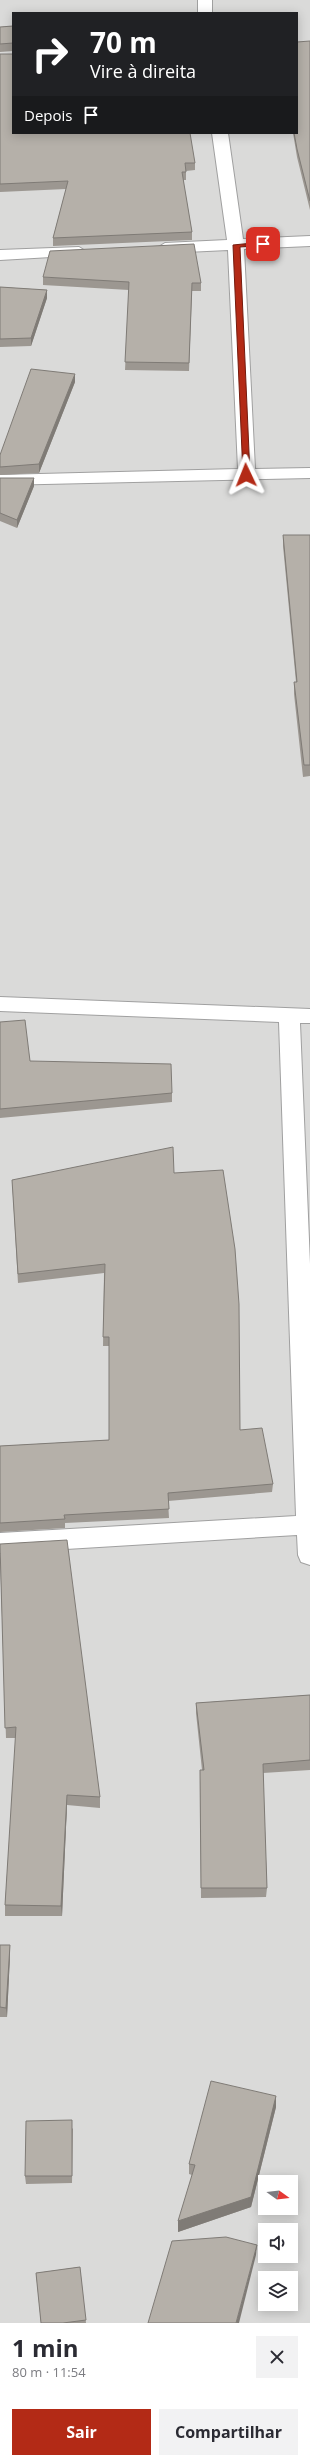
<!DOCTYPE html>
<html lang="pt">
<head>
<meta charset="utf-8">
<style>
  :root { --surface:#fff; --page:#f2f2f3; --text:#2b2b33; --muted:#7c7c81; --accent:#b32a16 }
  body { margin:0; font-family:"Open Sans",sans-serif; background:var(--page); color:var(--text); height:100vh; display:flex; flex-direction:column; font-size:15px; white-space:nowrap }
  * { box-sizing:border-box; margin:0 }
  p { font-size:13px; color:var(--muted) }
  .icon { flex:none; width:22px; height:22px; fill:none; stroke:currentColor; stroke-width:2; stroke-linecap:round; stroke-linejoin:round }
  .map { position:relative; height:2323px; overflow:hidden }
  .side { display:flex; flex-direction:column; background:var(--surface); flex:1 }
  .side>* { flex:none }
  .banner { position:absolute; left:12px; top:12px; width:286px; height:122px; border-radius:0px; box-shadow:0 2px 10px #0003; background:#202124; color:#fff; overflow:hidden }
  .needle { width:26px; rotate:105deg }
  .tools { position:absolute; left:258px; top:2175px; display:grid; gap:8px }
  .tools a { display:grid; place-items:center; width:40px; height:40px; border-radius:0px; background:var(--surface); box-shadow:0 2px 10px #0003; font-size:20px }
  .pin { position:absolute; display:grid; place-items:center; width:34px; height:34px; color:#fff; margin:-17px; border-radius:8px; box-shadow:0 2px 6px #0006 }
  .me { position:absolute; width:44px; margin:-22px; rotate:358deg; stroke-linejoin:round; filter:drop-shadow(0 0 3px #0008) }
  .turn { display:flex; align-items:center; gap:14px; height:84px; padding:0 12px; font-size:18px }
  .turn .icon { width:52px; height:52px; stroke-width:2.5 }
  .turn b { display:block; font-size:28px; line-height:34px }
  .then { display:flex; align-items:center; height:38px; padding:0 12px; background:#0003; gap:8px; font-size:15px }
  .round { display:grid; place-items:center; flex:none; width:42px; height:42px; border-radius:0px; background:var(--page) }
  .headline { display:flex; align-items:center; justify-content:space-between; height:68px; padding:0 12px }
  h1 { font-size:24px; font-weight:700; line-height:30px }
  .cta { display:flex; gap:8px; margin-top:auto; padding:8px 12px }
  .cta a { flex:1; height:46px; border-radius:0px; background:var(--accent); color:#fff; font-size:16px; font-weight:700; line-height:46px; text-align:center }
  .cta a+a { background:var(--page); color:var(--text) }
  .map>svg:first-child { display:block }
</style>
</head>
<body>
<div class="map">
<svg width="310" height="2323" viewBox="0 0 310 2323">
  <rect width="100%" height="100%" fill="#edebe3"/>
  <path fill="#dadad9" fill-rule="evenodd" d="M0 0H310V2323H0ZM13 13H297V133H13ZM265 2182H291V2208H265ZM265 2230H291V2256H265ZM265 2278H291V2304H265Z"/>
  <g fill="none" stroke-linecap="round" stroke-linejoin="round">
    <g stroke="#a0a0a0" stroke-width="2">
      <path id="street" d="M198 0H212V13H198Z
        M212 133H228L243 239 310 236V246L244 249 255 469 310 468V478L0 485V475L238 469 228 250 165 253 157 248 165 243 227 240Z
        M79 247 87 252 85 255 0 260V250Z
        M0 997 310 1009V1023H300L310 1264V1565L301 1562 298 1555 297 1535 0 1553V1533L296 1516 279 1022 0 1011Z"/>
    </g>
    <use href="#street" fill="#fff" fill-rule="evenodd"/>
  </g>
  <path fill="#9c9791" d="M13 26V51L0 52V27Z
    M310 41V210L297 157 293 133H297Z
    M0 54 195 163V170L186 171V180H183L192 232V240L53 246V238L66 189 0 192Z
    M43 277 201 283V291H192L189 371 125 370 129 290 43 285Z
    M0 287 47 290V298L31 346 0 347Z
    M75 374V382L39 473 0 475V455Z
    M0 478H34V486L17 528 0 521Z
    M283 535H310V776L303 777 294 694V682H296L283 546Z
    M0 1022 30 1061 172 1093V1102L0 1118Z
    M174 1173 240 1430 273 1484 272 1492 168 1501 169 1518 65 1523V1528L0 1532V1446L109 1440V1346H103L104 1273 18 1283 12 1180Z
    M0 1557 100 1797V1808L67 1805 62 1916H5V1905L16 1738H6Z
    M310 1695V1770L263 1773 267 1888 266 1897 201 1898 200 1780 202 1770 196 1713V1703Z
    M0 1945H10V1955L7 2017H0Z
    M276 2096V2107L251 2207 178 2232 192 2175 189 2174V2164Z
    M73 2128 72 2183 26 2184 25 2176Z
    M80 2267 86 2323H41L36 2273Z"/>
  <path fill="#7f7b76" d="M47 290V298L31 346V338Z
    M75 374V382L39 473V464Z
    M34 478V486L17 528V520Z
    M67 1795V1805L62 1916 61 1906Z
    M10 1945V1955L7 2017 6 2008Z
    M276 2096V2107L251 2207 178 2232V2221Z
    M257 2245 256 2255 239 2323H236Z"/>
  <path fill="#b5b0a9" stroke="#7f7b76" d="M13 26V43L0 44V27Z
    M310 41V201L297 149 294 133H297V42Z
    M0 54H13V133H190L195 163H185L186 172H182L192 232 53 238 68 181 0 184Z
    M194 244 201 283H192L189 363 125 362 129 282 43 277 50 251Z
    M0 287 47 290 31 338 0 339Z
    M31 369 75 374 39 464 0 467V455Z
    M0 478H34L17 520 0 513Z
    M283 535H310V765H304L294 682H297Z
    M25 1020 30 1061 171 1064 172 1093 0 1109V1022Z
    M173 1147 174 1173 223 1170 235 1249 239 1304 240 1430 262 1428 273 1484 168 1493 169 1509 64 1515 65 1519 0 1523V1446L109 1440V1337H103L105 1264 18 1274 12 1180Z
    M67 1540 100 1797 67 1795 61 1906 5 1905 16 1727 5 1728 0 1544Z
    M310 1695V1760L263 1764 267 1888H201L200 1770H204L196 1703Z
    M0 1945H10L6 2008 0 2007Z
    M211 2081 276 2096 251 2197 178 2221 195 2165 189 2164Z
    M72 2120V2176H25L26 2121Z
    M226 2237 257 2245 236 2323H148L172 2241Z
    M80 2267 86 2320 63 2323H41L36 2273Z"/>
  <path fill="#b32a16" stroke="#741b0e" d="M263 242 266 245 240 247 250 475 246 477 243 475 233 245Z"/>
</svg>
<div class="tools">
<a><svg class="needle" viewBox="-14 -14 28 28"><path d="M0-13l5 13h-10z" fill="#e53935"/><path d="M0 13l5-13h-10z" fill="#7c7c81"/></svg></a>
<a><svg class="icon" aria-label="sound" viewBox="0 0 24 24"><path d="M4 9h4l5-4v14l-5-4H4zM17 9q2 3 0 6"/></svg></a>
<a><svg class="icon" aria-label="layers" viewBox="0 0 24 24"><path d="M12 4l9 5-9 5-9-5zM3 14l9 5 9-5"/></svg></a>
</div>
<div class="pin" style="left:263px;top:244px;background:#d93025"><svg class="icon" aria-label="arrive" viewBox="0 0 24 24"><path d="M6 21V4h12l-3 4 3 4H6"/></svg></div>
<svg class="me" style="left:246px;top:475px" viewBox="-20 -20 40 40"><path d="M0-17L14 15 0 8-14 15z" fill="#b32a16" stroke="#fff" stroke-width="4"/></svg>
<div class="banner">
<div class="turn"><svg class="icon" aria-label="right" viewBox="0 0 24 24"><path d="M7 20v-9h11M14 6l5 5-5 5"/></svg><div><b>70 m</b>Vire à direita</div></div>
<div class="then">Depois<svg class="icon" aria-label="arrive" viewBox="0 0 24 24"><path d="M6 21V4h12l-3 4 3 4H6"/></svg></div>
</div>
</div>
<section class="side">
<div class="headline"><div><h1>1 min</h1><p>80 m · 11:54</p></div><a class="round"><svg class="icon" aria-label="close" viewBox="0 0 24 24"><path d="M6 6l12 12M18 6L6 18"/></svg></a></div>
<div class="cta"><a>Sair</a><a>Compartilhar</a></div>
</section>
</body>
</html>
